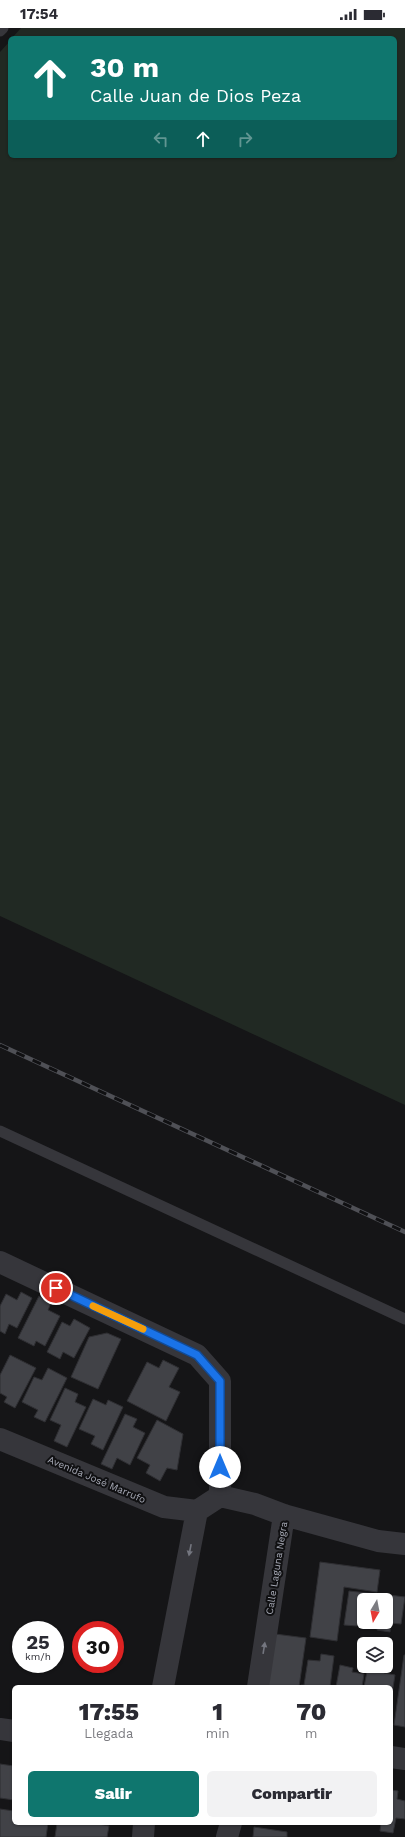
<!DOCTYPE html>
<html lang="es">
<head>
<meta charset="utf-8">
<style>
  :root { --surface:#fff; --page:#f2f2f3; --text:#2b2b33; --muted:#7c7c81; --accent:#0f766e }
  body { margin:0; font-family:"Work Sans",sans-serif; background:var(--page); color:var(--text); height:100vh; display:flex; flex-direction:column; font-size:15px; white-space:nowrap }
  * { box-sizing:border-box; margin:0 }
  p { font-size:13px; color:var(--muted) }
  .icon { flex:none; width:22px; height:22px; fill:none; stroke:currentColor; stroke-width:2; stroke-linecap:round; stroke-linejoin:round }
  .map { position:relative; flex:1; overflow:hidden }
  .sheet { position:absolute; left:12px; top:1657px; width:381px; height:140px; display:flex; flex-direction:column; background:var(--surface); border-radius:6px; box-shadow:0 1px 3px #0004 }
  .sheet>* { flex:none }
  .top-card { position:absolute; left:8px; top:8px; width:389px; height:122px; border-radius:6px; box-shadow:0 1px 3px #0004; background:#0f766e; color:#fff; overflow:hidden }
  .needle { width:26px; rotate:190deg }
  .fabs { position:absolute; left:357px; top:1565px; display:grid; gap:8px }
  .fabs a { display:grid; place-items:center; width:36px; height:36px; border-radius:6px; background:var(--surface); box-shadow:0 1px 3px #0004; font-size:20px }
  .speed { position:absolute; left:12px; top:1593px; display:flex; gap:8px; font-size:20px; font-weight:700; text-align:center }
  .speed>* { display:grid; place-content:center; width:52px; height:52px; border-radius:50%; background:var(--surface); box-shadow:0 1px 3px #0004; line-height:1 }
  .speed small { font-size:10px; font-weight:400 }
  .speed .limit { border:6px solid #d22; background:#fff; color:#111 }
  .pin { position:absolute; display:grid; place-items:center; width:34px; height:34px; color:#fff; margin:-17px; border:2px solid #fff; border-radius:50%; box-shadow:0 1px 4px #0007 }
  .me { position:absolute; width:44px; margin:-22px; rotate:0deg; stroke-linejoin:round; filter:drop-shadow(0 0 3px #0008) }
  .turn { display:flex; align-items:center; gap:14px; height:84px; padding:0 16px; font-size:18px }
  .turn .icon { width:52px; height:52px; stroke-width:2.5 }
  .turn b { display:block; font-size:28px; line-height:34px }
  .lanes { display:flex; align-items:center; height:38px; padding:0 16px; background:#0003; justify-content:center; gap:20px; direction:ltr }
  .lanes .off { opacity:.35 }
  .eta { display:flex; justify-content:space-evenly; align-items:center; height:68px; text-align:center }
  .eta b { font-size:24px; font-weight:800; line-height:28px }
  .action { display:flex; gap:8px; margin-top:auto; padding:8px 16px }
  .action a { flex:1; height:46px; border-radius:6px; background:var(--accent); color:#fff; font-size:16px; font-weight:800; line-height:46px; text-align:center }
  .action a+a { background:var(--page); color:var(--text) }
  .status { display:flex; justify-content:space-between; align-items:center; height:28px; padding:0 20px; background:var(--surface); direction:ltr }
  .status svg { height:11px; fill:currentColor }
  .map>svg:first-child { display:block }
</style>
</head>
<body>
<div class="status"><b>17:54</b><svg viewBox="0 0 49 12"><path d="M0 12V9h3v3zM5 12V6h3v6zM10 12V3h3v9zM15 12V0h3v12zM26 1h20v11H26zM47 4h2v5h-2z"/></svg></div>
<div class="map">
<svg width="405" height="1809" viewBox="0 0 405 1809">
  <rect width="100%" height="100%" fill="#151517"/>
  <path fill="#212923" d="M21 0H405V1077L0 888V24L10 13V128H395V10H12Z"/>
  <path fill="#414247" stroke="#2f2f33" d="M21 1264 32 1270 17 1300 9 1296 5 1306 0 1303V1278L6 1266 17 1272Z
    M39 1268 51 1275 48 1282 60 1288 45 1318 36 1313 34 1318 18 1310Z
    M74 1291 90 1300 74 1330 63 1324 60 1331 47 1324 62 1294 70 1298Z
    M107 1305 121 1311 98 1361 71 1349 89 1309Z
    M10 1327 36 1340 15 1380 4 1374 7 1369 0 1365V1347Z
    M163 1332 179 1340 169 1359 180 1364 166 1393 127 1373 147 1334 159 1340Z
    M48 1340 67 1350 45 1394 34 1389 38 1382 22 1374 34 1349 42 1352Z
    M65 1360 78 1366 75 1374 86 1379 67 1419 54 1413 61 1397 50 1392Z
    M93 1371 106 1377 108 1372 123 1379 103 1422 91 1416 95 1408 79 1401Z
    M125 1386 137 1391 133 1399 145 1405 130 1437 117 1430 112 1441 101 1436Z
    M157 1392 183 1406 177 1442 167 1440 160 1453 146 1445 150 1437 137 1430Z
    M320 1534 380 1542 377 1564 344 1559 337 1613 310 1609Z
    M349 1563 376 1566 375 1572H364V1583L359 1582 357 1598 344 1597Z
    M381 1566 405 1569 401 1596 391 1595 390 1604 377 1602 378 1594H386V1572H381Z
    M275 1606 306 1610 299 1659H267Z
    M321 1626 334 1628 330 1659H301V1657H304L308 1632 320 1633Z
    M404 1627H405V1699L394 1697Z
    M340 1637 353 1640 352 1644 364 1646 362 1659H336Z
    M368 1638H385L384 1645 395 1647 391 1672V1659H364Z
    M0 1736 14 1738V1772L0 1770Z
    M391 1762 398 1763 397 1771 405 1773V1791L396 1790 393 1805 380 1803 381 1795H391Z
    M0 1781 14 1783V1795H48L46 1809H0Z
    M57 1795H93L109 1798 107 1809H55Z
    M254 1799 287 1804V1809H253Z"/>
  <g fill="none" stroke-linecap="round" stroke-linejoin="round">
    <path stroke="#36363b" stroke-width="11" d="M0 3 3 0
      M0 1103 405 1291"/>
    <path stroke="#36363b" stroke-width="22" d="M0 1234 197 1327 220 1353V1468
      M0 1411 164 1479 197 1483
      M163 1659 197 1483 220 1468 255 1476 284 1487 378 1513 405 1516
      M258 1659 284 1487
      M0 1701 14 1703
      M391 1729 405 1731
      M143 1809 144 1795
      M227 1809 231 1795"/>
    <g stroke="#4f5056" stroke-width="4.5">
      <path id="rail" d="M0 1017 405 1204"/>
    </g>
    <use href="#rail" stroke="#101012" stroke-width="3" stroke-dasharray="9" stroke-linecap="butt"/>
  </g>
  <defs><path id="oneway-solid" d="M-6-.8H1V-3.2L6.5 0L1 3.2V.8H-6Z"/></defs>
  <g fill="#74767f">
    <use href="#oneway-solid" transform="translate(190 1522) rotate(101)"/>
    <use href="#oneway-solid" transform="translate(264 1620) rotate(-81)"/>
  </g>
  <g fill="none" stroke-linecap="round" stroke-linejoin="round">
    <g stroke="#114b97" stroke-width="10">
      <path id="route" d="M56 1260 197 1327 220 1353V1439"/>
    </g>
    <use href="#route" stroke="#1a73e8" stroke-width="7"/>
    <path stroke="#f59e0b" stroke-width="7" d="M93 1278 143 1301"/>
  </g>
  <g text-anchor="middle" stroke-width="4" stroke-linejoin="round" paint-order="stroke">
    <g font-size="10" fill="#a7aab6" stroke="#101012">
      <text transform="translate(97 1451) rotate(23)" y="4">Avenida José Marrufo</text>
      <text transform="translate(276 1540) rotate(-81)" y="4">Calle Laguna Negra</text>
    </g>
  </g>
</svg>
<div class="fabs">
<a><svg class="needle" viewBox="-14 -14 28 28"><path d="M0-13l5 13h-10z" fill="#e53935"/><path d="M0 13l5-13h-10z" fill="#7c7c81"/></svg></a>
<a><svg class="icon" aria-label="layers" viewBox="0 0 24 24"><path d="M12 4l9 5-9 5-9-5zM3 14l9 5 9-5"/></svg></a>
</div>
<div class="speed"><div>25<small>km/h</small></div><div class="limit">30</div></div>
<div class="pin" style="left:56px;top:1260px;background:#d93025"><svg class="icon" aria-label="arrive" viewBox="0 0 24 24"><path d="M6 21V4h12l-3 4 3 4H6"/></svg></div>
<svg class="me" style="left:220px;top:1439px" viewBox="-20 -20 40 40"><circle r="19" fill="#fff"/><path d="M0-13L10 11 0 6-10 11z" fill="#1a73e8"/></svg>
<div class="top-card">
<div class="turn"><svg class="icon" aria-label="ahead" viewBox="0 0 24 24"><path d="M12 20V5M6 11l6-6 6 6"/></svg><div><b>30 m</b>Calle Juan de Dios Peza</div></div>
<div class="lanes"><svg class="icon off" aria-label="left" viewBox="0 0 24 24"><path d="M17 20v-9H6M10 6l-5 5 5 5"/></svg><svg class="icon" aria-label="ahead" viewBox="0 0 24 24"><path d="M12 20V5M6 11l6-6 6 6"/></svg><svg class="icon off" aria-label="right" viewBox="0 0 24 24"><path d="M7 20v-9h11M14 6l5 5-5 5"/></svg></div>
</div>
<section class="sheet">
<div class="eta">
<div><b>17:55</b><p>Llegada</p></div>
<div><b>1</b><p>min</p></div>
<div><b>70</b><p>m</p></div>
</div>
<div class="action"><a>Salir</a><a>Compartir</a></div>
</section>
</div>
</body>
</html>
